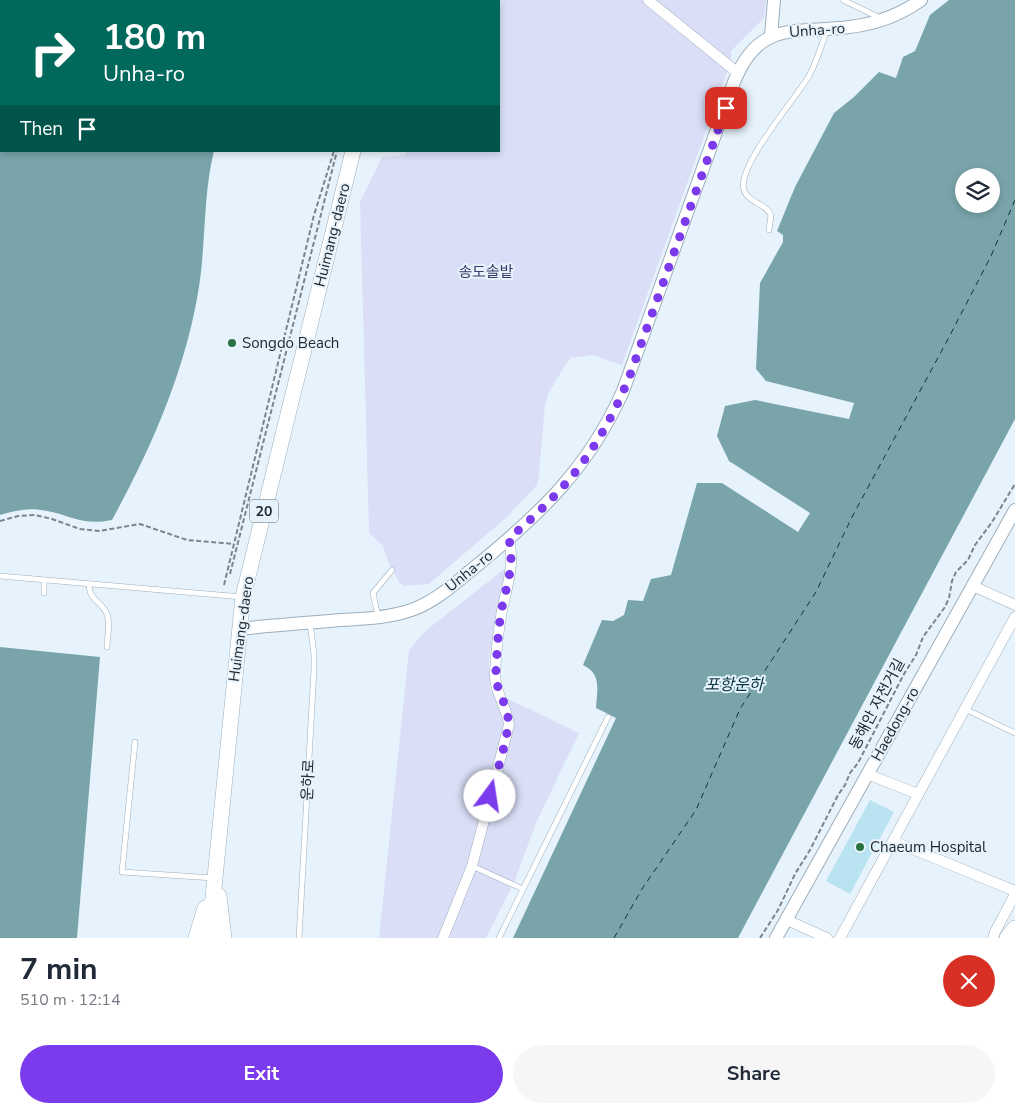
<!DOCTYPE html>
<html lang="en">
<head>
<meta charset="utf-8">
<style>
  :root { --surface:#fff; --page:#f6f6f7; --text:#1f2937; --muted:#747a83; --accent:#7c3aed }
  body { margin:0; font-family:"Nunito Sans","Noto Sans KR",sans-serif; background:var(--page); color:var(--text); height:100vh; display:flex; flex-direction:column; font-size:19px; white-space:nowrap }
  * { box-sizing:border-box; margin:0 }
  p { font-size:16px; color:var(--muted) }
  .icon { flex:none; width:28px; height:28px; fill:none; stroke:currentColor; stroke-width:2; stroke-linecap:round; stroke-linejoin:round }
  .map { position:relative; height:938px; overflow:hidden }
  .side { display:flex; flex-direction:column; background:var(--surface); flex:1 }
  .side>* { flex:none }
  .guide { position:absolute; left:0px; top:0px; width:500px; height:152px; box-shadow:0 2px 8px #0003; background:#00695c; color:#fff; overflow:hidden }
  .buttons { position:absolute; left:955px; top:168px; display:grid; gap:10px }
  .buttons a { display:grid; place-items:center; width:45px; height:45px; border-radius:50%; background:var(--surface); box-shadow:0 2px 8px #0003; font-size:25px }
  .pin { position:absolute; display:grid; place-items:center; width:42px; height:42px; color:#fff; margin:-21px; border-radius:10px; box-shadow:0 2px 8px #0006 }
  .me { position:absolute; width:55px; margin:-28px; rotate:14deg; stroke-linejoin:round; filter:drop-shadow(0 0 4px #0008) }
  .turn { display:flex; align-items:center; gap:18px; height:105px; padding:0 20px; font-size:22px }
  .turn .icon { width:65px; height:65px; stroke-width:2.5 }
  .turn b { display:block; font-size:35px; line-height:42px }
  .then { display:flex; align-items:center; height:48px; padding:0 20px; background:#0003; gap:10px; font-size:19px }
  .round { display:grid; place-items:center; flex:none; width:52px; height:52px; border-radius:26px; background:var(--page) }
  .head { display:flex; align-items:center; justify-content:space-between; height:85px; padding:0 20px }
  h1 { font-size:30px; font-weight:700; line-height:38px }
  .cta { display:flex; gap:10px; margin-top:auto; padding:10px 20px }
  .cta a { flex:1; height:58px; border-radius:30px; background:var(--accent); color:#fff; font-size:20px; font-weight:700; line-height:58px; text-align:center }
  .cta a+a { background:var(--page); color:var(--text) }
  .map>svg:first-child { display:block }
</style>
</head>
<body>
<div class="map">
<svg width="1015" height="938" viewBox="0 0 1015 938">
  <rect width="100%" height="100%" fill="#e7f3fc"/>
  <path fill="#dadff7" d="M455 0H766L764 18 731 51V61L622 365 592 355 571 358 566 364 548 394 545 405 538 484 507 517 429 584 403 586V583L400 584 388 562 383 546 369 533 360 202 382 157 404 155 408 151H499V1H454Z
    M507 567 489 658 490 690 579 733 536 823 514 883 486 938H379L409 650 424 632Z"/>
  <path fill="#79a5aa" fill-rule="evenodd" d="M0 0H253L1 1V151H214C203 195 206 242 199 287 186 369 152 447 112 520 83 526 73 516 47 511 30 507 16 510 0 515Z
    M949 0H1015V419L738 938H513L616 718 596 708C597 690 602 674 583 665L602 620 613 621 624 615 628 600 643 601 651 579 671 575 697 483H722L798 532 810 513 729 461 717 436 725 406 755 400 849 419 854 403 766 381 756 369 760 283 783 242V235L777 231 795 187 834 113 854 97 879 72 896 78 903 57 915 51 930 15ZM991 176V204H964V176Z
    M0 647 100 657 77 938H0Z"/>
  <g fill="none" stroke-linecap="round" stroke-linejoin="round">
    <path stroke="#073539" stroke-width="1" stroke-dasharray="6 5" stroke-linecap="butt" d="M614 938 642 889 696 810 740 709 816 592 852 517 947 341 991 256 1015 200"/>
  </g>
  <path fill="#bae3f2" d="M870 800 894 812 850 894 826 881Z"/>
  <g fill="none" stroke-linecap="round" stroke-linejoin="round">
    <g stroke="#9caebc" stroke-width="6">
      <path id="service" d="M843 0 880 18
        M769 230 771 215C766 203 748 203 744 190 736 167 796 98 809 76 817 61 822 45 827 29
        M0 576 242 597
        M89 584C90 603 101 600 107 614 111 624 107 637 107 647
        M44 593V580
        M378 617 373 593 392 570
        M965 709 1015 733
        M135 742 122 872 214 878
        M472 866 523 889
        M299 938 314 669V655L310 623
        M499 938 608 717"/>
    </g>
    <g stroke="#9caebc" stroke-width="11">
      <path id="minor" d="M648 0 738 73
        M973 586 1015 605
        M867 774 918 794
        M893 841 1015 891
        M787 920 827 938
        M443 938 472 866 509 725C507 707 494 691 495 673 496 653 498 631 502 611 507 585 515 566 509 539
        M840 938 1015 617
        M993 938 995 932 1015 894"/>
    </g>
    <g stroke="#9caebc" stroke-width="14">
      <path id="tertiary" d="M771 36 774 0
        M239 629C273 625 307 623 341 620 363 619 384 618 405 612 432 605 454 584 475 567 540 514 588 469 623 391L734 82C759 19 796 34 849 27 875 24 900 15 921 0
        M776 938 1015 510"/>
    </g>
    <g stroke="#9caebc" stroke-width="16">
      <path id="primary" d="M362 0V1
        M219 896 224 938
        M196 938 205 908
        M209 938 243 597 353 151
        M1007 938 1015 928"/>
    </g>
    <path stroke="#7c858c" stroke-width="2" stroke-dasharray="5 2.5" stroke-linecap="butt" d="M339 0V1
      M347 0V1
      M0 521 18 516 35 515 52 519 80 529 99 531 140 524 187 540 234 544
      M230 574 337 151
      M224 585 314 215 334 151
      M760 938 778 910 795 874 810 850 838 795 845 785 850 773 858 763 904 674 916 655 923 637 945 607 949 598 952 581 956 572 968 560 975 545 992 522 1015 484"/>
    <use href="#service" stroke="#fff" stroke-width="5"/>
    <use href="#minor" stroke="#fff" stroke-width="10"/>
    <use href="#tertiary" stroke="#fff" stroke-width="12"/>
    <use href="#primary" stroke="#fff" stroke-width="15"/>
  </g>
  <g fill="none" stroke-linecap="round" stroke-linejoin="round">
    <path stroke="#7c3aed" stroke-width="9" stroke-dasharray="0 16.2" d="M490 796C495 778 510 733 508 718 506 701 494 688 496 670 497 651 498 632 501 613 506 585 515 568 509 539 525 524 542 510 557 493 589 460 613 418 630 375L726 108"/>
  </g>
  <g fill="#297240" stroke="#e7f3fc" stroke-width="2">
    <circle cx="232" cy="343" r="5"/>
    <circle cx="860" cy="847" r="5"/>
  </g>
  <g text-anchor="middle" stroke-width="4" stroke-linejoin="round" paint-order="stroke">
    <rect fill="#e7f3fc" stroke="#5d666c" stroke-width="1" x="250" y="499.5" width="28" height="23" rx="4"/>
    <g font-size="14" font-weight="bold" fill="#22292f">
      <text x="264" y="516">20</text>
    </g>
    <g font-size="15" fill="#22292f" stroke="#e7f3fc">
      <text transform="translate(817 30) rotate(-4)" y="5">Unha-ro</text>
      <text transform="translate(332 235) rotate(-76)" y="5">Huimang-daero</text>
      <text transform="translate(469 571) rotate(-39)" y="5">Unha-ro</text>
      <text transform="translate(241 629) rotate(-82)" y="5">Huimang-daero</text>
      <text transform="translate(877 704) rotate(-62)" y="5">동해안 자전거길</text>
      <text transform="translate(895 724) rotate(-61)" y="5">Haedong-ro</text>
      <text transform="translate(308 780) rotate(-87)" y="5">운하로</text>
    </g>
    <g font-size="15" fill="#373d6a" stroke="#e7f3fc">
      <text x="486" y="277">송도솔밭</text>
    </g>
    <g font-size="15" fill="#22292f" stroke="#e7f3fc" text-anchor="start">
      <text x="242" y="348">Songdo Beach</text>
      <text x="870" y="852">Chaeum Hospital</text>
    </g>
    <g font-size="16" font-style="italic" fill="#073539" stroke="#e7f3fc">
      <text x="734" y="690">포항운하</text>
    </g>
  </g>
</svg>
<div class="buttons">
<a><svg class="icon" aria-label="layers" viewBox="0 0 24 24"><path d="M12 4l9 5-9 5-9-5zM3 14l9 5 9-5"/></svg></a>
</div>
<div class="pin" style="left:726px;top:108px;background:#d93025"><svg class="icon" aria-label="arrive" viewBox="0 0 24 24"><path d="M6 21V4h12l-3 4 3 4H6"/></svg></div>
<svg class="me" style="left:490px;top:796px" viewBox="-20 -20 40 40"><circle r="19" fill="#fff"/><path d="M0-13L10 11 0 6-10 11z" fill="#7c3aed"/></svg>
<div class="guide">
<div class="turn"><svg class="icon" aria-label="right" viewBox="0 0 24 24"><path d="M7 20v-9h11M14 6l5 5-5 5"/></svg><div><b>180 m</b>Unha-ro</div></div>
<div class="then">Then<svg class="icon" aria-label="arrive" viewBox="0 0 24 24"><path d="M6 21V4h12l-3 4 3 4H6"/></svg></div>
</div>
</div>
<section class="side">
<div class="head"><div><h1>7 min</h1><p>510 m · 12:14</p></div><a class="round" style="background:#d93025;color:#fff"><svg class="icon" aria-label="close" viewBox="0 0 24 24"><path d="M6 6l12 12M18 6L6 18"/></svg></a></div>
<div class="cta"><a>Exit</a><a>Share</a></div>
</section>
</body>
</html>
